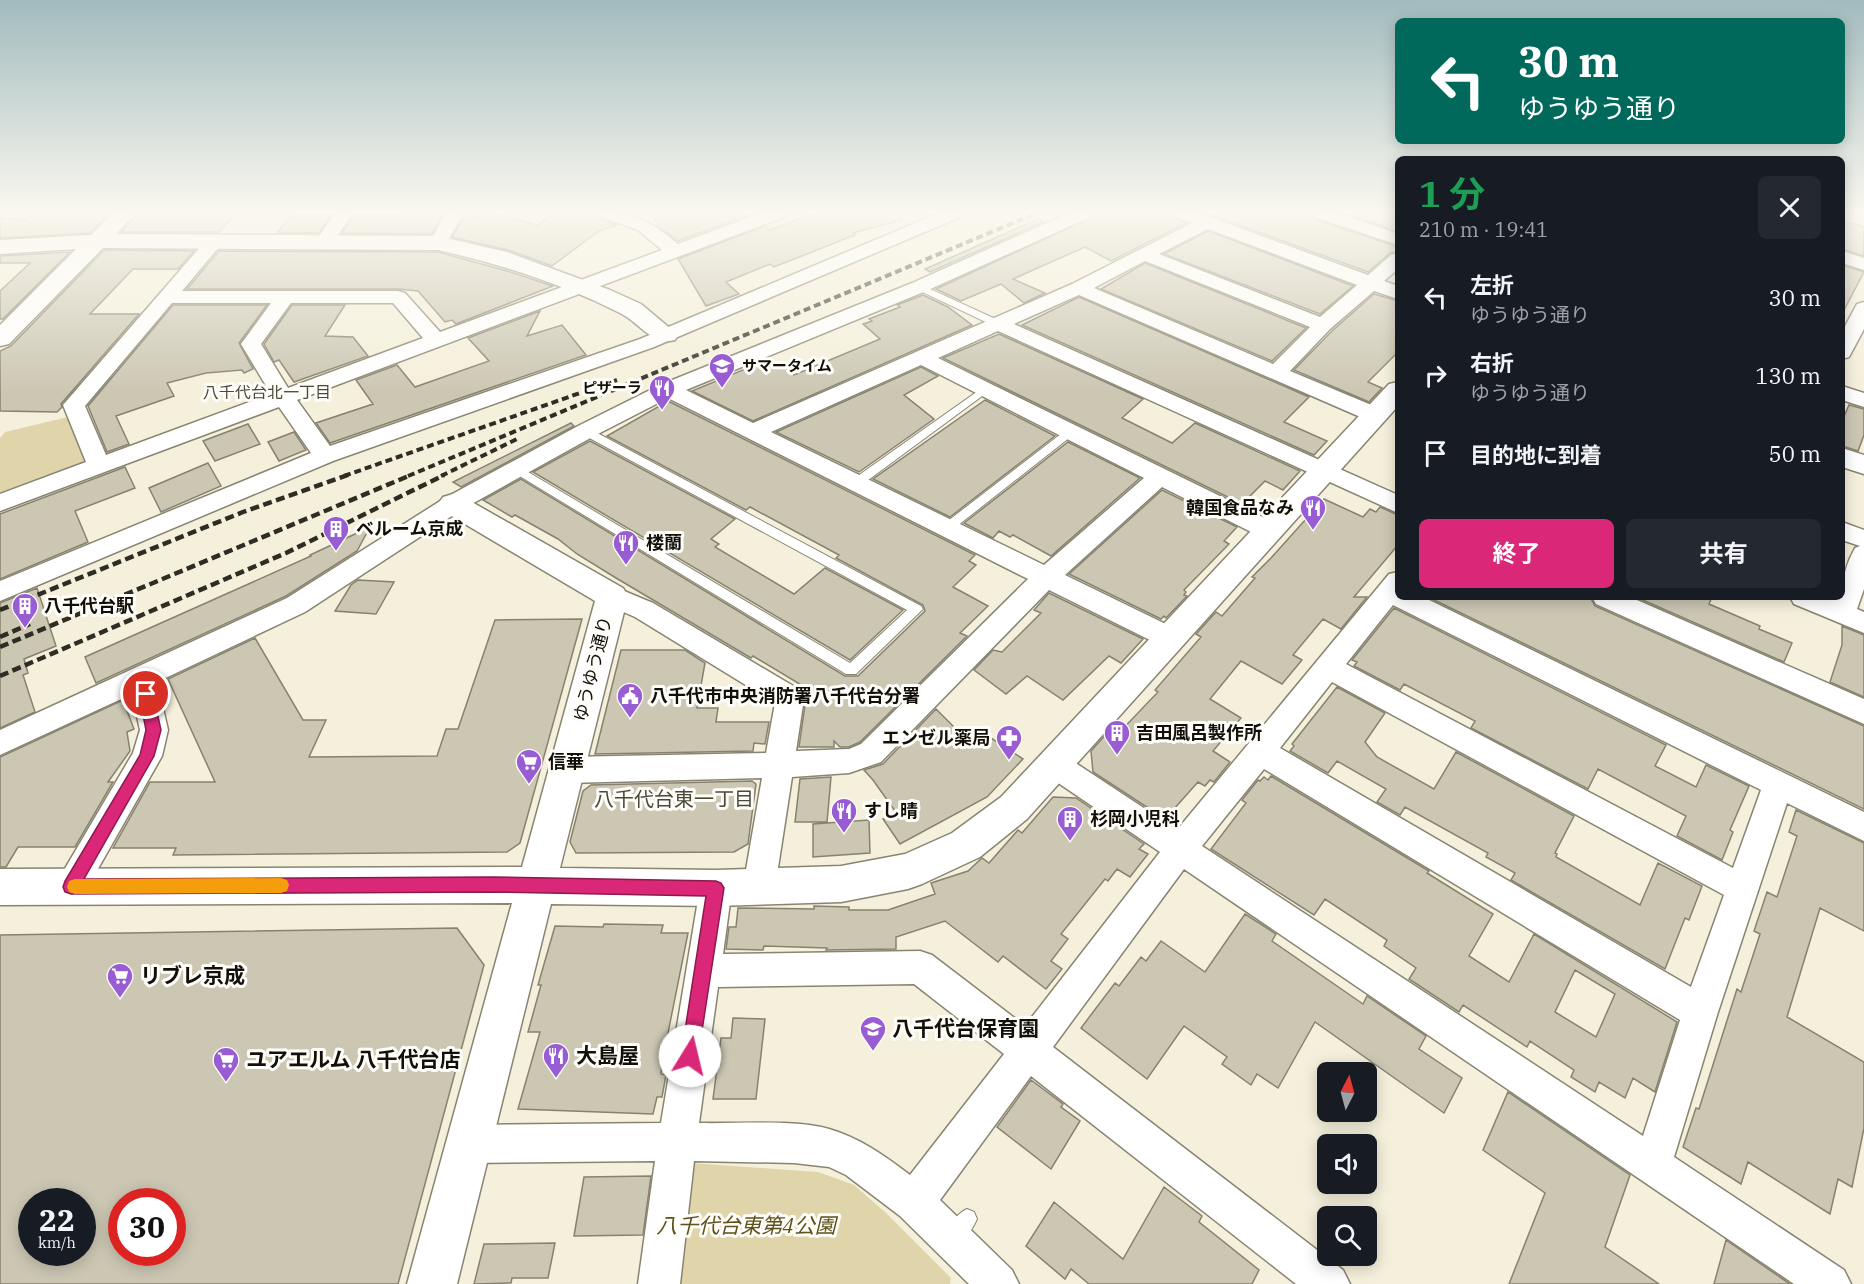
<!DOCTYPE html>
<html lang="ja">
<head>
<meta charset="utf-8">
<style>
  :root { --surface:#171b24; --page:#242831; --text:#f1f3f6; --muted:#9ea1a6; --accent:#db2777 }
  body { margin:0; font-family:"IBM Plex Serif","Noto Sans JP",serif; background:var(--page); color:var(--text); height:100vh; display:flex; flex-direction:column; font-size:22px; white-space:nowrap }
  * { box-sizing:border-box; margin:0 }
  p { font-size:20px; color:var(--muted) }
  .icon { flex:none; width:33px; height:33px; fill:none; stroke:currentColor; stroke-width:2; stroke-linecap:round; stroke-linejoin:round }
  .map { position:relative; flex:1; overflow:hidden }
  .panel { position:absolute; left:1395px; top:156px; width:450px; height:444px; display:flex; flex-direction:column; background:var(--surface); border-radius:9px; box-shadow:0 3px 15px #0003 }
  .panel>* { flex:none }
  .guide { position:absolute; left:1395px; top:18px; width:450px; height:126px; border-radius:9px; box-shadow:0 3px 15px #0003; background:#00695c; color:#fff; overflow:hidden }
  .needle { width:39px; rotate:6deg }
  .controls { position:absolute; left:1317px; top:1062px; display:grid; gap:12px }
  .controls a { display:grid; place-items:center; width:60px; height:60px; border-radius:9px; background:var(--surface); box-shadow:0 3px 15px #0003; font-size:30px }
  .speed { position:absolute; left:18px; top:1188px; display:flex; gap:12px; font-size:30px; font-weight:700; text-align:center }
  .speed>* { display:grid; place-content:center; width:78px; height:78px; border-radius:50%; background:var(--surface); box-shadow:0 3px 15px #0003; line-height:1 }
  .speed small { font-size:15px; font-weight:400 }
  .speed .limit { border:9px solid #d22; background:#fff; color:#111 }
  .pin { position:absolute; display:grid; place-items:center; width:51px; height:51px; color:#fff; margin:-26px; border:3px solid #fff; border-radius:50%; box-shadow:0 2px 6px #0007 }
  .me { position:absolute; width:66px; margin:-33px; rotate:9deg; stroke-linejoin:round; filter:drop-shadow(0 0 4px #0008) }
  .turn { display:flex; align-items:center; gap:21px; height:126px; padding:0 24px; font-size:27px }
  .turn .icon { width:78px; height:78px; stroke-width:2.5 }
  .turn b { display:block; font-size:42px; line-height:51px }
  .round { display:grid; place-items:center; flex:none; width:63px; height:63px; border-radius:9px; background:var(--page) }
  .head { display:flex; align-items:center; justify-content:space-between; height:102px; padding:0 24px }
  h1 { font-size:36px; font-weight:700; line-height:45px; color:#1e9e55 }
  .primary-button { display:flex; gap:12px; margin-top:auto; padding:12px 24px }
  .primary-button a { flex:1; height:69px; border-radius:9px; background:var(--accent); color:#fff; font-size:24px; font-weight:700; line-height:69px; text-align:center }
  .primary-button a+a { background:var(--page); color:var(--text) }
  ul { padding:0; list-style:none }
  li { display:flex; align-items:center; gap:18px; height:78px; padding:0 24px }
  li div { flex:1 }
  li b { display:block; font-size:22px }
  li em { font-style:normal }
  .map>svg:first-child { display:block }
</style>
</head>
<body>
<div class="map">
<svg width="1864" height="1284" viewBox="0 0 1864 1284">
  <rect width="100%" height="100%" fill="#f5f0db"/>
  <path fill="#dfd4aa" d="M68 417 87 461 85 464 0 496V438L5 432Z
    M690 1163 818 1172 854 1185 885 1212 951 1278 950 1284H675Z"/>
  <path fill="#ccc7b3" stroke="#87826f" stroke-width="1.5" fill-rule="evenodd" d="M34 213H110L90 233 0 238V218L26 220Z
    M138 213H236L219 232H121Z
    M556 213H597L601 219 617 225 599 231 552 266 508 250 452 237 464 217 505 216 537 225Z
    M651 213H742L746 216 678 241 659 227Z
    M815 213H901L902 220 853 233 855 235 774 267 770 264 726 282 739 294 706 306 678 259 765 226 770 230Z
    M1101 213H1171L1175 219 1186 223 1111 261 1085 247 1013 279 1045 293 1024 303 1001 284 961 301 936 289Z
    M1206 213H1310L1314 219 1398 247V251L1390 253 1368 272Z
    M1345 213H1398V232Z
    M319 215H331L319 233H277L290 217Z
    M354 215H397L395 217H441L432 234 342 233Z
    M1038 219 1043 222 930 272 925 269Z
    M1842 220 1864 227V256L1842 249Z
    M1208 231 1353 286 1320 314 1164 254Z
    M104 250 194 251 178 269H133L90 314H139L61 404 62 407 57 412 0 411V351L11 346Z
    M219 251 438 252 507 271 553 286 456 324 452 320 445 322 418 291 398 289H187Z
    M70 252 3 319H0V291L30 263H0V256Z
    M1145 263 1306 328 1272 361 1101 289Z
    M1842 265 1864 272 1842 314Z
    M1374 294 1398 301V352L1368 382 1382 388 1369 402 1294 370 1332 331Z
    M923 295 948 307 972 325 753 421 692 391 767 360 776 368 782 365 794 375 880 339 863 324 872 321 869 319 900 307 897 305Z
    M1079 297 1309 397 1284 422 1327 441 1314 455 1022 325Z
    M173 305H267L239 343 253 369 244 373 242 370 206 373 167 383 174 396 116 416 129 444 107 452 88 406Z
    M292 305H345L325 336 353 337 368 356 294 382 279 360 274 362 264 344Z
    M540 311 527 336 562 325 586 355 330 443 316 423 373 404 356 380 397 365 415 387 489 361 468 338Z
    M999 334 1143 399 1122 418 1172 443 1195 423 1300 471 1283 490 1265 481 1242 504 943 358Z
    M921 367 938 376 904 395 934 419 859 472 776 432Z
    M985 400 1055 436 950 517 873 479Z
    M668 401 975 555 969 561 976 565 953 587 988 606 960 633 967 636 860 742 849 747H840L834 741V747H799L806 698 803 686 753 656 751 658 616 578 577 554 558 539 515 515 512 517 483 500 521 479 845 676H858L925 611 923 605 836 558 839 555 750 507 746 510 607 436Z
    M1849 405 1864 409V435L1858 451 1842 446V421Z
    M571 423 574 426 461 487 453 482Z
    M248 424 260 444 215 461 203 441Z
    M294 432 306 450 279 461 268 442Z
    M590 441 735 519 711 539 719 544 715 547 794 594 825 568 903 610 850 660 533 472Z
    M1068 442 1140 478 1051 556 1013 535 1010 537 999 531 993 538 964 523Z
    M208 463 221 486 161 512 149 488Z
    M125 467 135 488 75 511 88 542 0 579V514Z
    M1162 490 1237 527 1224 541 1229 544 1184 590 1186 592 1184 595 1187 596 1166 618 1164 616 1161 619 1069 574Z
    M1324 499 1363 517 1370 509 1376 512 1380 507 1398 515V545L1354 597H1367L1341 629 1323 619 1293 655 1302 660 1282 684 1241 661 1210 699 1241 718 1213 751 1230 762 1214 782 1210 780 1205 786 1198 782 1165 819 1093 772 1091 751 1108 732 1115 737 1158 692 1155 690 1201 637 1196 634 1216 612 1222 616 1255 578 1252 577 1271 558Z
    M370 527 357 551 286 596 96 683 85 657 311 556 310 555Z
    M358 580 394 582 376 614 335 611 351 585Z
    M37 588 56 646 24 659 28 673 23 675 35 712 0 728V603Z
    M1049 593 1143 639 1121 663 1109 656 1063 700 1027 676 1006 694 974 670 993 650 1002 652 1041 613 1034 610Z
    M1428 597H1590L1595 606 1864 726V809Z
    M1636 597H1712L1709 604 1760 626 1759 629 1792 643 1784 662Z
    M1394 608 1666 745 1655 766 1696 787 1706 765 1749 786 1730 830 1733 832 1722 860 1677 836 1686 816 1598 769 1588 789 1471 728 1475 721 1404 684 1400 690 1354 666 1357 662 1352 660Z
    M582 619 520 843 507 852 173 855 176 848H113L150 782H215L168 679 255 638 303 720H326L309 757 437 756 446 729H458L495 620Z
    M1842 626 1864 635V697L1830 682 1842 645Z
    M621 650H685L705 663 697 708H718L716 722H769L765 744 754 743 753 751 595 754Z
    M1337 687 1385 713 1365 742 1377 757 1434 789 1456 752 1574 816 1555 853 1557 854 1556 857 1640 905 1658 863 1702 886 1689 920 1685 918 1665 969 1511 880 1515 873 1486 857 1488 853 1405 807 1400 815 1377 802 1386 789 1337 761 1328 773 1290 751 1294 746 1292 744Z
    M123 700 134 729 127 732 130 751 108 782H113L75 847H18L6 867H0V757Z
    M936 709 973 746 985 734 1023 759 987 797 900 844 883 819 900 818 873 780 864 770 883 764Z
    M1271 776 1409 859 1429 871 1427 873 1493 914 1469 956 1509 982 1534 934 1677 1022 1655 1092 1633 1078 1625 1098 1599 1082 1595 1092 1571 1077 1574 1070 1530 1041 1527 1047 1463 1005 1459 1012 1409 979 1416 968 1384 946 1387 940 1325 899 1314 915 1211 849 1246 803 1242 800 1258 780 1260 781 1264 777 1268 780ZM1575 970 1615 994 1596 1037 1555 1012Z
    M831 777 827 822H795L800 779Z
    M752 781 756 784 748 844 734 852 576 853 570 842 583 791 591 785Z
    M1053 797 1076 798 1144 844 1139 849 1148 854 1130 877 1117 869 1108 881 1105 879 1061 934 1068 939 1051 961 1062 969 1046 989 1003 956 998 962 945 921 896 937V949L826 950 827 948 764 946 763 950 726 949 729 927H736L738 908 814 909V906L849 907V910H888L935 894 931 883 968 871 982 858 989 863 1018 830 1022 833Z
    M1796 810 1864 843V931L1820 908 1787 1017 1864 1062V1128L1852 1187 1838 1179 1830 1214 1748 1162 1741 1184 1683 1147 1696 1108 1699 1109 1737 989 1741 992 1760 934 1754 931 1767 892 1777 897 1797 836 1789 832Z
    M869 820 870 853 813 857V824Z
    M1245 914 1276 934 1272 941 1363 1004 1367 996 1426 1036 1419 1049 1462 1078 1444 1113 1315 1022 1278 1088 1257 1074 1251 1085 1222 1064 1227 1057 1184 1026 1147 1079 1081 1028 1115 983 1119 986 1141 957 1146 961 1161 941 1205 972Z
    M604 924 663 925 661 933H688L662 1063 661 1074 666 1075 662 1097H657L653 1114 518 1109 540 1032H528L541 985H538L555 926 603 927Z
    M457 928 484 965 398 1284H0V935ZM32 1202H82V1252H32ZM122 1202H172V1252H122Z
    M733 1018 765 1019 756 1099H713L721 1038H731Z
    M1031 1080 1063 1104 1061 1107 1080 1121 1051 1169 997 1127Z
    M1508 1092 1630 1175 1605 1247 1659 1284H1509L1545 1193 1483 1150Z
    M651 1176 643 1235 574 1236 584 1177Z
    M1164 1187 1202 1216 1199 1222 1259 1270 1252 1284H1089L1071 1269 1065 1279 1026 1246 1054 1202 1123 1259Z
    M1726 1240 1790 1284H1714Z
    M555 1243 548 1278H512L511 1283 474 1284 484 1244Z"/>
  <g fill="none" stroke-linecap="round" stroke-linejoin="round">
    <g stroke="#898471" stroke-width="2">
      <path id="service" d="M919 284 1000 321 1001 323 996 326 992 325 916 289V285Z
        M985 386 989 387V391L860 486H852L850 483 852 480Z
        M586 427 921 606 923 609 856 674H846L508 469 510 466H518L850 663 907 610 582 434 580 431Z
        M1070 427 1076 431 1074 434 952 530H944L942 527 944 524Z
        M967 1209 974 1212 977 1219C972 1230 964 1243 953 1248L946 1245 943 1238C948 1227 956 1214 967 1209Z"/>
    </g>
    <g stroke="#898471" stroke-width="3">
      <path id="minor" d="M335 213H353L331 245H319L316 241Z
        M446 213H464L444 247H432L429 243Z
        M599 213C638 213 648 220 678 244L761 213H787L784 217 297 400 330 446 640 339 939 213H963L960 217 654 347 333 461 0 601V581L311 453 279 407 0 511V494L86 462 63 405 209 237H221L224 241 182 291H398L405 293 440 332 662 250 638 230 602 217ZM172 303H271L241 344 271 394 106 455 85 406ZM291 303H393L423 338 288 388 261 344Z
        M1069 213H1093L1090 217 926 291 686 390 753 423 1072 284 1192 223 1176 217 1173 213H1199L1368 275 1391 255 1398 253V269L1384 281 1398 286V299L1374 291 1330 329 1290 371 1381 409 1384 414 1381 419 1373 421 1365 419 1079 295 1014 324 1398 495V513L998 331 938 358 1277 524 1280 530 1277 536 1268 539 1259 536 1162 487 1065 575 1180 631 1183 638 1180 645 1170 648 1160 645 1049 590 881 762 849 773 792 777 775 887 770 897 759 902 748 897 743 887 762 778 567 783 556 779 552 770 556 761 567 757 766 753 775 703 635 617 603 603 599 596 603 589 612 586 653 603 800 690 804 698 796 751 849 749 861 744 1028 579 668 398 594 436 461 510 305 612 157 682 168 730 162 756 82 897 71 902 60 897 55 887 60 877 133 753 140 730 132 694 0 755V730L287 598 445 498 578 426 660 385 912 283ZM1208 229 1357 285 1320 317 1159 254ZM1145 261 1310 327 1273 364 1094 288ZM921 365 1144 478 1044 565 771 432Z
        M1312 213H1338L1398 234V245L1315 217Z
        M1842 251 1864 258V270L1842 263Z
        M1864 302V329L1849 357 1842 359V332L1857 304Z
        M1842 386 1864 393V407L1842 400Z
        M1842 522 1864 530V589L1857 609 1864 612V633L1794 604 1790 597H1828L1834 599 1835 597H1842C1842 579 1846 564 1855 548L1860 546 1842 540Z
        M1398 572V597H1423L1864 812V841L1787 803 1718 1012 1674 1157 1844 1270 1851 1284H1794L1184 869 1053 1047 1343 1270 1350 1284H1296L1031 1076 940 1200 1012 1270 1019 1284H969L900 1216 846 1175 829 1167 794 1163 694 1161 680 1284H638L655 1161 470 1163 457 1157 451 1144 457 1131 470 1125 661 1123 700 888 705 877 716 873 727 877 732 888 723 954 920 951 932 955 1025 1026 1160 852 1045 774 1040 765 1045 756 1055 753 1065 756 1177 830 1389 574ZM1393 605 1761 790 1733 868 1346 664ZM1332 682 1724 895 1691 987 1280 748ZM1264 769 1680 1020 1643 1136 1202 846ZM914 984 1004 1054 910 1175C885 1156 860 1138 829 1129 793 1119 737 1124 699 1123L718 987Z
        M1592 597H1630L1864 699V724L1596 604Z"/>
    </g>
    <g stroke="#898471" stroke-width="3">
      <path id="tertiary" d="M113 213H136L116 234 438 236 507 252 610 290 641 304 678 335 675 340C652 346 639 322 620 313 563 284 500 264 438 250L103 248 9 344 0 346V325L76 249 0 254V240L91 235Z
        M1398 382V406L1027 819 980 857 922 884 908 889 841 902 716 906 551 904 457 1284H407L512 903 0 905V869L522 867 595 601 443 511 438 504 443 497 453 494 463 497 623 588 628 596 560 868 716 870 841 866 905 854 952 833 1001 797 1389 384Z
        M1842 448 1864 455V474L1842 467Z"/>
    </g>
    <use href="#service" fill="#fff" fill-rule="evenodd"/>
    <use href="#minor" fill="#fff" fill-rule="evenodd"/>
    <use href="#tertiary" fill="#fff" fill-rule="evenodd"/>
    <path stroke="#2e2c23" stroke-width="4" stroke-dasharray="7 4" stroke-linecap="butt" d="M344 476 617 380
      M408 476 1037 213
      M441 476 517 439"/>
    <path stroke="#2e2c23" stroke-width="4.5" stroke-dasharray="9 4.5" stroke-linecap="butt" d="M0 610 243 512 348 475
      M0 637 30 624
      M0 647 411 475
      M0 676 286 553 444 475"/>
  </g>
  <linearGradient id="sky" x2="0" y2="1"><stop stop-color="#a2bbbe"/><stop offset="0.54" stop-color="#faf8ef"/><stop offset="1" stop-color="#faf8ef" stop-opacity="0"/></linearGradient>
  <rect width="1864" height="393" fill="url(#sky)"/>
  <path fill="#db2777" stroke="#8e194d" stroke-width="1.5" d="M146 689 151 690 153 694 161 730 154 756 84 879 492 877 716 881 721 883 724 888 697 1063 690 1066 684 1063 681 1056 706 896 492 892 71 894 65 892 63 887 65 881 140 755 146 730 139 694 141 690Z"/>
  <path fill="#f59e0b" d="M281 878 287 880 289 885 287 891 281 893 75 894 69 892 67 887 69 881 75 879Z"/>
  <defs>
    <g id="school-pin" transform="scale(1.35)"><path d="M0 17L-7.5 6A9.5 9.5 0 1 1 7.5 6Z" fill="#985cd3" stroke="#fefdf9"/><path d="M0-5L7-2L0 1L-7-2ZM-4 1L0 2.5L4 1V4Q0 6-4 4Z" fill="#fff"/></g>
    <g id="restaurant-pin" transform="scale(1.35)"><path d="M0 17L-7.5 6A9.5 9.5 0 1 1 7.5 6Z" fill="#985cd3" stroke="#fefdf9"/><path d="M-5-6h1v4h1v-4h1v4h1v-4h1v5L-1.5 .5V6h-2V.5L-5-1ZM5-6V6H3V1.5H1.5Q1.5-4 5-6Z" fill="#fff"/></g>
    <g id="building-pin" transform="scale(1.35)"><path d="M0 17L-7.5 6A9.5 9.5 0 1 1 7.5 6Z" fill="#985cd3" stroke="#fefdf9"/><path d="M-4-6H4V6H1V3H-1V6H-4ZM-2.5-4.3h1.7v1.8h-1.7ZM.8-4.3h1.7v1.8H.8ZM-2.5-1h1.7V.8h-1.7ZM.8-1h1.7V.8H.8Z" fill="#fff"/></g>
    <g id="civic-pin" transform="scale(1.35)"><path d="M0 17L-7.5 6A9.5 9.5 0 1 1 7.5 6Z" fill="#985cd3" stroke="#fefdf9"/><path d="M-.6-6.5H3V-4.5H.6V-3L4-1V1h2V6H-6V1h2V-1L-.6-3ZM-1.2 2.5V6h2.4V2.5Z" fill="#fff"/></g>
    <g id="pharmacy-pin" transform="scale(1.35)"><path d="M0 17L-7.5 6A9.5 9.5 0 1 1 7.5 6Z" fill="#985cd3" stroke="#fefdf9"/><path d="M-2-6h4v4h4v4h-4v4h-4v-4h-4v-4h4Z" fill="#fff"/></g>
    <g id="supermarket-pin" transform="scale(1.35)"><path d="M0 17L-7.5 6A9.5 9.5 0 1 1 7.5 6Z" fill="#985cd3" stroke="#fefdf9"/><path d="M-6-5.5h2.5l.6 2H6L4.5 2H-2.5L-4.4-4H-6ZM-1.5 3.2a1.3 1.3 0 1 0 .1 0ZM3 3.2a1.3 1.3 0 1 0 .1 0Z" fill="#fff"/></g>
  </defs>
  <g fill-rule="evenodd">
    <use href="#school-pin" x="722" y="366"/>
    <use href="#restaurant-pin" x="662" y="388"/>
    <use href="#restaurant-pin" x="1313" y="508"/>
    <use href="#building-pin" x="336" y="529"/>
    <use href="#restaurant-pin" x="626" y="543"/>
    <use href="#building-pin" x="25" y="606"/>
    <use href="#civic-pin" x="630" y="696"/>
    <use href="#building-pin" x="1117" y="733"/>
    <use href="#pharmacy-pin" x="1009" y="738"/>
    <use href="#supermarket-pin" x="529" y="762"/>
    <use href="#restaurant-pin" x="844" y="811"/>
    <use href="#building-pin" x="1070" y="819"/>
    <use href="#supermarket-pin" x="120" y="976"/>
    <use href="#school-pin" x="873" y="1029"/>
    <use href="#restaurant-pin" x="556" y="1056"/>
    <use href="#supermarket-pin" x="226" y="1060"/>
  </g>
  <g text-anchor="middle" stroke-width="6" stroke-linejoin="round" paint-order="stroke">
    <g font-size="15" font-weight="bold" fill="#121009" stroke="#fefdf9" text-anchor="start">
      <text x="742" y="371">サマータイム</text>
      <text x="642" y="393" text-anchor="end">ピザーラ</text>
    </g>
    <g font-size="16" fill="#4d4937" stroke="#fefdf9">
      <text x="267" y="398">八千代台北一丁目</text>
    </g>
    <g font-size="18" font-weight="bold" fill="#121009" stroke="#fefdf9" text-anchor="start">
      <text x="1294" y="514" text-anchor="end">韓国食品なみ</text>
      <text x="356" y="535">ベルーム京成</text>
      <text x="646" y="549">楼蘭</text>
      <text x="44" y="612">八千代台駅</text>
      <text x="650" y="702">八千代市中央消防署八千代台分署</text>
      <text x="1136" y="739">吉田風呂製作所</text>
      <text x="990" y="744" text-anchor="end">エンゼル薬局</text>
      <text x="548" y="768">信華</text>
      <text x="864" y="817">すし晴</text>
      <text x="1090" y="825">杉岡小児科</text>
    </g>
    <g font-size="18" fill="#121009" stroke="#fefdf9">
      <text transform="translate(593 669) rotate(-76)" y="6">ゆうゆう通り</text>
    </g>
    <g font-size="20" fill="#4d4937" stroke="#fefdf9">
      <text x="674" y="806">八千代台東一丁目</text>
    </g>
    <g font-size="21" font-weight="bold" fill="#121009" stroke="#fefdf9" text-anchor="start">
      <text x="140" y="983">リブレ京成</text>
      <text x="892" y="1036">八千代台保育園</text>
      <text x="576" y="1063">大島屋</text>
      <text x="246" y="1067">ユアエルム 八千代台店</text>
    </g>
    <g font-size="21" font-style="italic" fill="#5e511b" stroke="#fefdf9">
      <text x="746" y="1233">八千代台東第4公園</text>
    </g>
  </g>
</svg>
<div class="controls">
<a><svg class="needle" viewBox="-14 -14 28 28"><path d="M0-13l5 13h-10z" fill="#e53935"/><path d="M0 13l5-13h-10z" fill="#9ea1a6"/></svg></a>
<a><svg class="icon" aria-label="sound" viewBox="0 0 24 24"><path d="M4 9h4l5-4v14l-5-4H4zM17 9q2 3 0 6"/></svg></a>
<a><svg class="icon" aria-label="search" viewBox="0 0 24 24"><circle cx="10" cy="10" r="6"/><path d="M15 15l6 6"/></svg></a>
</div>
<div class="speed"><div>22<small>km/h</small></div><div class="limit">30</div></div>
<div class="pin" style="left:146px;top:694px;background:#d93025"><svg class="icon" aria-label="arrive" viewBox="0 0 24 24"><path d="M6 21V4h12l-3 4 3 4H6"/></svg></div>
<svg class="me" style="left:690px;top:1056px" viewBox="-20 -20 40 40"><circle r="19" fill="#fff"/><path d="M0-13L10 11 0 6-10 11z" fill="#db2777"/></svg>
<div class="guide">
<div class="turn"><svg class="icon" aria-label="left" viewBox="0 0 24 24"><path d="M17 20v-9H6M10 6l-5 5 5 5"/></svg><div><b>30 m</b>ゆうゆう通り</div></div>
</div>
<section class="panel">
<div class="head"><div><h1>1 分</h1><p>210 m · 19:41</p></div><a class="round"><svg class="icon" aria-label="close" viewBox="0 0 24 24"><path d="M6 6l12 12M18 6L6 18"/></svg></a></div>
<ul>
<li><svg class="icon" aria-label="left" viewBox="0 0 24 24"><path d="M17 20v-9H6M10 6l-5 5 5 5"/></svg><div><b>左折</b><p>ゆうゆう通り</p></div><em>30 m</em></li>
<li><svg class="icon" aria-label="right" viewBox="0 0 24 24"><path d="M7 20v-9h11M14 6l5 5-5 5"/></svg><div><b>右折</b><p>ゆうゆう通り</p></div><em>130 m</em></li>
<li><svg class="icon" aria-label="arrive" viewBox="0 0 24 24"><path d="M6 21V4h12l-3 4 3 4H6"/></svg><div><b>目的地に到着</b></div><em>50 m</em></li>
</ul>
<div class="primary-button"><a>終了</a><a>共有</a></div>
</section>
</div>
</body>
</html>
